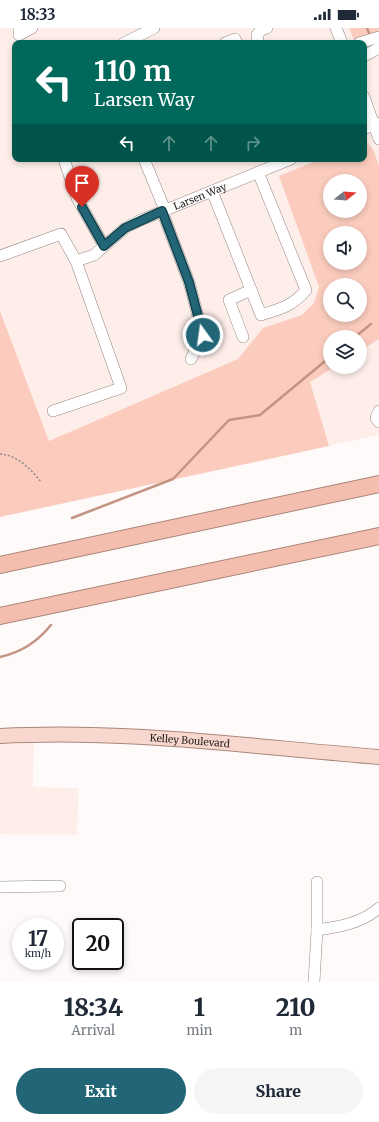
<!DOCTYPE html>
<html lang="en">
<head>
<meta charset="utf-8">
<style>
  :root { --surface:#fff; --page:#f6f6f7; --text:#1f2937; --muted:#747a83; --accent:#216576 }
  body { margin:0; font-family:Merriweather,serif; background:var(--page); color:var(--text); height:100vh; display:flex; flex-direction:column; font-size:15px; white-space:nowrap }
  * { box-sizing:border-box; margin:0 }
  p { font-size:13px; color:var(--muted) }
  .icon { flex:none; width:22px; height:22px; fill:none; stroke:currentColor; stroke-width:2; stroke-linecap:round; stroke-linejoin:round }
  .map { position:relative; height:954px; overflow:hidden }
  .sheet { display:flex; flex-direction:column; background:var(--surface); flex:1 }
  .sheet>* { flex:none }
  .hud { position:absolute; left:12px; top:12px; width:355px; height:122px; border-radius:8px; box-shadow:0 2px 6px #0003; background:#00695c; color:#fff; overflow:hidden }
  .needle { width:26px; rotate:73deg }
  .fabs { position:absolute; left:323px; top:146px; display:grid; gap:8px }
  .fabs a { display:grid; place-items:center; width:44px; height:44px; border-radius:50%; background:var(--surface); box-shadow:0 2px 6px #0003; font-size:20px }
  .speed { position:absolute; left:12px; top:890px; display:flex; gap:8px; font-size:20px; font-weight:700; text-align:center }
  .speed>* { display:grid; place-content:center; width:52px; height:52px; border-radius:50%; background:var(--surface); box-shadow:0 2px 6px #0003; line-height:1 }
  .speed small { font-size:10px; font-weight:400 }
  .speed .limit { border:2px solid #111; border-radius:6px; background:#fff; color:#111 }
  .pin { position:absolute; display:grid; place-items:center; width:34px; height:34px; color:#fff; margin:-41px -17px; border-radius:50% 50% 50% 0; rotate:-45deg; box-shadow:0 0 4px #0007 }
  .pin .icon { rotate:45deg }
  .me { position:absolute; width:44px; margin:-22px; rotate:346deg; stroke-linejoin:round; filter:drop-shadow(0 0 3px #0008) }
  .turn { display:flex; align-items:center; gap:14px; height:84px; padding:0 16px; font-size:18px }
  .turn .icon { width:52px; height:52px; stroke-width:2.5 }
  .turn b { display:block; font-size:28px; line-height:34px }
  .lanes { display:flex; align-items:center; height:38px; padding:0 16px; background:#0003; justify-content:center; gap:20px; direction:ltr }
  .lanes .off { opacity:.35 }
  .eta { display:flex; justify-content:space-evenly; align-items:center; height:68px; text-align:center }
  .eta b { font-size:24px; font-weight:800; line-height:28px }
  .button { display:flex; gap:8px; margin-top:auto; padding:8px 16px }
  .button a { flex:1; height:46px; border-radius:24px; background:var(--accent); color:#fff; font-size:16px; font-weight:800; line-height:46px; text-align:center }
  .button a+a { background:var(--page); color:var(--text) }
  .status { display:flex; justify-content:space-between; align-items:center; height:28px; padding:0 20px; background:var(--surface); direction:ltr }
  .status svg { height:11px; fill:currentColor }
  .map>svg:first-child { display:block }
</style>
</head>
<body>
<div class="status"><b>18:33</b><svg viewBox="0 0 49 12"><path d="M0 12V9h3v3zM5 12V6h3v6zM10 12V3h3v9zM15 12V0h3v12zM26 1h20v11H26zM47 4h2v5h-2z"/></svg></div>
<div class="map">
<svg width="379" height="954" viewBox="0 0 379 954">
  <rect width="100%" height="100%" fill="#fefaf9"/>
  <path fill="#feeeea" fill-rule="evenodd" d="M0 0H349L355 14 379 5V407L72 473 0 283ZM15 15H364V131H15ZM330 153H360V183H330ZM330 205H360V235H330ZM330 257H360V287H330ZM330 309H360V339H330Z
    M34 715 33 759 79 760 77 807 0 806V716Z"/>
  <path fill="#fbccbe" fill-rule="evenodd" d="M349 0H379V5L355 14Z
    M364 114 368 115 374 123 379 139V311L360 323V309H330V339H334L310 354 329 418 0 489V283L49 413 238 331 263 300 302 287 314 275 319 259 279 148 321 131H364ZM330 153H360V183H330ZM330 205H360V235H330ZM330 257H360V287H330Z"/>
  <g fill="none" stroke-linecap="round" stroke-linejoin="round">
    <path stroke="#c59383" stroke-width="2.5" d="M367 0 369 5
      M355 309 371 296
      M72 490 173 451 229 392 260 387 330 329
      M0 629C22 624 37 614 51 597"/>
    <g stroke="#968682" stroke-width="12">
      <g id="minor">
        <path d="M19 0V7L32 0"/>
        <path d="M336 0 342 15"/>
        <path d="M124 15 154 0"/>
        <path d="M225 15 235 11 237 15"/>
        <path d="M258 15 257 7 261 2 267 0"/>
        <path d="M359 15 379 9"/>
        <path d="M364 28 379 20"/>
        <path d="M364 69 374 97 379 95"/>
        <path d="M364 101 374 97 379 111"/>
        <path d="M64 131 77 170 104 218"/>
        <path d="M144 131 165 182"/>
        <path d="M212 163 261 287C280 281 293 278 306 262L258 144"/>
        <path d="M162 183 189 254 203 307 191 331"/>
        <path d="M0 228 61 206 76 233"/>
        <path d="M243 309 229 272 251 262"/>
        <path id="s1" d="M53 383 121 360 76 233 94 227 125 200 141 192 291 131"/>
        <path d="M379 383 376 390 379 394"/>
        <path d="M0 859 60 858"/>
        <path d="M317 902C339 899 362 895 379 880"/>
        <path d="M314 954 317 902V854"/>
      </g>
    </g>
    <g stroke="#aa867b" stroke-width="16">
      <g id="major">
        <path id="s2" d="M0 708C126 701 253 719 379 729"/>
      </g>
    </g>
    <g stroke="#aa867b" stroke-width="18">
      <path id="highway" d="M0 537 379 456
        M0 588 379 508"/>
    </g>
    <path stroke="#908b89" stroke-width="1.5" stroke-dasharray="2 2" stroke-linecap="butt" d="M0 426C17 427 31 441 41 454"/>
    <use href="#minor" stroke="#fff" stroke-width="11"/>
    <use href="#major" stroke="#f8d8ce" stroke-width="14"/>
    <use href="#highway" stroke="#f3beae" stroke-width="16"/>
  </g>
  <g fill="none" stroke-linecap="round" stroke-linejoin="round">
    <g stroke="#15424d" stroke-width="10">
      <path id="route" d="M82 179 104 218 125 200 162 183 189 254 203 307"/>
    </g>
    <use href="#route" stroke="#216576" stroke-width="7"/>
  </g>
  <g text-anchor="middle" stroke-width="3.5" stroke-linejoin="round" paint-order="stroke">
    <g font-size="10" fill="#231d1b" stroke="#fefaf9">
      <text dy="4" stroke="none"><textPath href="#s1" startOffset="348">Larsen Way</textPath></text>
      <text dy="4" stroke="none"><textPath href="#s2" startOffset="190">Kelley Boulevard</textPath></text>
    </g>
  </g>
</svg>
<div class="fabs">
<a><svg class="needle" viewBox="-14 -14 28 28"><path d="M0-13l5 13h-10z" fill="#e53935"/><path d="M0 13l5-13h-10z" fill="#747a83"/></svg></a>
<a><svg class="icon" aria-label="sound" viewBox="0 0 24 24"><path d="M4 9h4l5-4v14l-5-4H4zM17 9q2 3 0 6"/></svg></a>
<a><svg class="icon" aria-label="search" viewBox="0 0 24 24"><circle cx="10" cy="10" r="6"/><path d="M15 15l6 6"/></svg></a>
<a><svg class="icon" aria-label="layers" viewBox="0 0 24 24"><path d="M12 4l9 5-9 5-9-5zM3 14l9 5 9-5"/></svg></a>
</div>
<div class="speed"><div>17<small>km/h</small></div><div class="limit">20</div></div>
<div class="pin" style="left:82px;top:179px;background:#d93025"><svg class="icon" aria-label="arrive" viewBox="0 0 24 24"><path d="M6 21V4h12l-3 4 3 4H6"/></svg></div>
<svg class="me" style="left:203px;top:307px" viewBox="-20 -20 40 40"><circle r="17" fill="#216576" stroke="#fff" stroke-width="3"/><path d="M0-11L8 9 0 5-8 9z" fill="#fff"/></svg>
<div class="hud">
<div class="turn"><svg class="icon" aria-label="left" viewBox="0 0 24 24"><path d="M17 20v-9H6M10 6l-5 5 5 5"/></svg><div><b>110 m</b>Larsen Way</div></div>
<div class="lanes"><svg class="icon" aria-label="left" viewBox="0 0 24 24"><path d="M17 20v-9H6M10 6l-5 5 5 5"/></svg><svg class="icon off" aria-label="ahead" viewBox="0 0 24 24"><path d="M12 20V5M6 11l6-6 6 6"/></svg><svg class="icon off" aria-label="ahead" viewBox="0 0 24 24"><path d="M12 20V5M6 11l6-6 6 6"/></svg><svg class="icon off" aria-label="right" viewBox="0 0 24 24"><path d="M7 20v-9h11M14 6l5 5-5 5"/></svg></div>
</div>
</div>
<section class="sheet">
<div class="eta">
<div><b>18:34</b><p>Arrival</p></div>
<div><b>1</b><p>min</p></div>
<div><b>210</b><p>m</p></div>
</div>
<div class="button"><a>Exit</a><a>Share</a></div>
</section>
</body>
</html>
